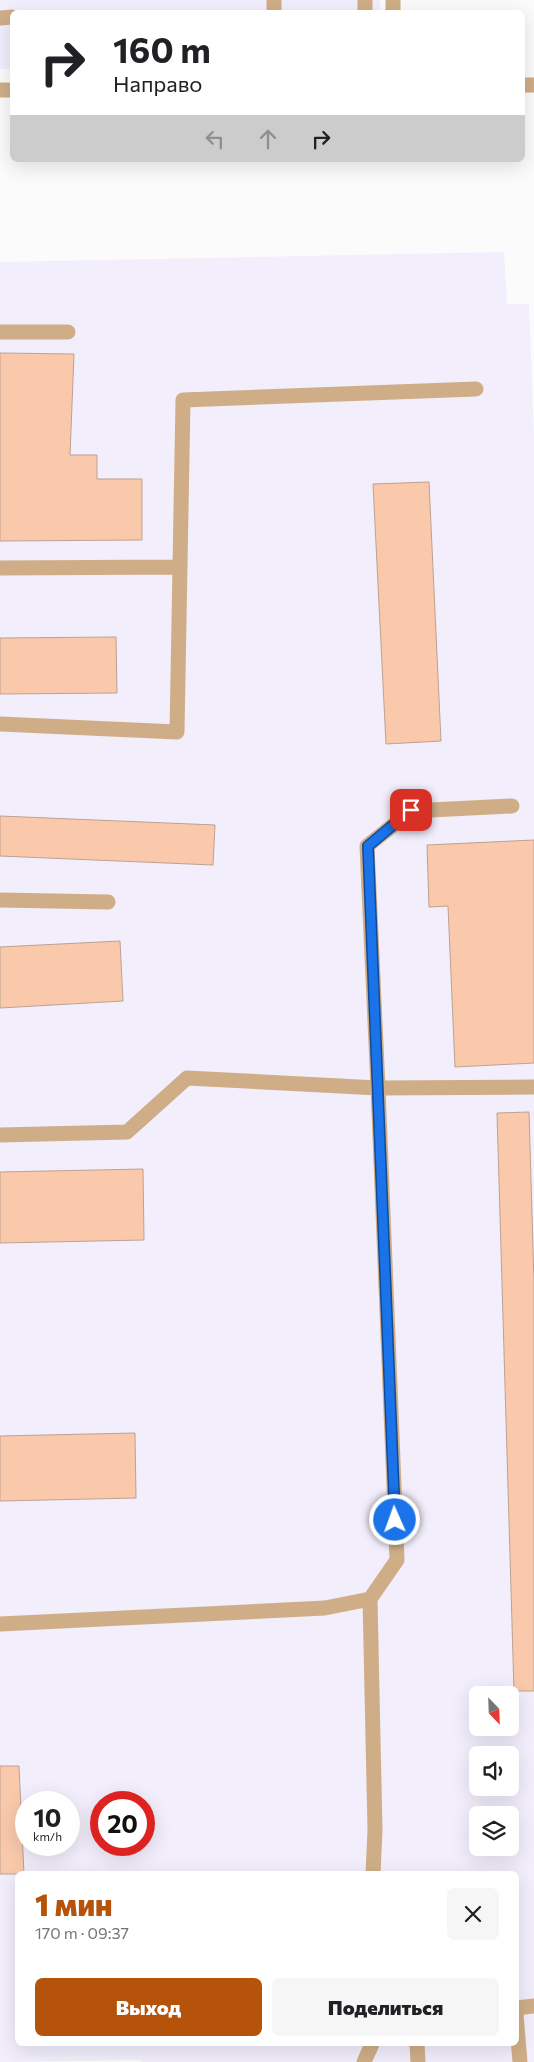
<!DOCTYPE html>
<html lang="ru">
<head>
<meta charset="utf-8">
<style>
  :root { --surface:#fff; --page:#f6f6f6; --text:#202124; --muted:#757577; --accent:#b45309 }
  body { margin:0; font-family:Commissioner,sans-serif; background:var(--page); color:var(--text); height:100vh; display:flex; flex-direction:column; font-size:19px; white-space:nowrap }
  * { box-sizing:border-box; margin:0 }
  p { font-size:16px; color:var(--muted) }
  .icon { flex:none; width:28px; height:28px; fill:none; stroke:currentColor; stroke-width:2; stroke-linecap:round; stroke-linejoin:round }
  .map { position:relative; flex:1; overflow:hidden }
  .sheet { position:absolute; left:15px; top:1871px; width:504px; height:175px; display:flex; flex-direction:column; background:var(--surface); border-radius:8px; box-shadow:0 5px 20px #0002 }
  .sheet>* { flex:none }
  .top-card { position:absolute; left:10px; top:10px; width:515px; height:152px; border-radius:8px; box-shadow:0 5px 20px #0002; background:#fff; color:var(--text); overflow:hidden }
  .needle { width:32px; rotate:157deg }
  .buttons { position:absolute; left:469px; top:1686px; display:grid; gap:10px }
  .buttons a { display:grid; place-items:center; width:50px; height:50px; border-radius:8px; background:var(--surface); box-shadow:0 5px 20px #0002; font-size:25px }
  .speed { position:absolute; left:15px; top:1791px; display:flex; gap:10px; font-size:25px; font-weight:700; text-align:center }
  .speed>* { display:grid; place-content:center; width:65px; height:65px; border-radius:50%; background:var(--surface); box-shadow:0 5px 20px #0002; line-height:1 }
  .speed small { font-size:12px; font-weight:400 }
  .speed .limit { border:8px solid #d22; background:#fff; color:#111 }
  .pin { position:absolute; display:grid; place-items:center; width:42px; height:42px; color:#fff; margin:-21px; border-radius:10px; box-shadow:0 2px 8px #0006 }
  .me { position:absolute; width:55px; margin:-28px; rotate:358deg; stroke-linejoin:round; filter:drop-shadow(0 0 4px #0008) }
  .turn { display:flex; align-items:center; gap:18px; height:105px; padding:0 20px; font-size:22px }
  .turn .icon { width:65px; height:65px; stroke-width:2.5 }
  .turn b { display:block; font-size:35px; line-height:42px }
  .lanes { display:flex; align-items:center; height:48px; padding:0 20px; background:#0003; justify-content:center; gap:25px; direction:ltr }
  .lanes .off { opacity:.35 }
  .round { display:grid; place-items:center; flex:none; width:52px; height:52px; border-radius:8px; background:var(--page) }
  .overview { display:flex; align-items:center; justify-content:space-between; height:85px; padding:0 20px }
  h1 { font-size:30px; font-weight:800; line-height:38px; color:var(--accent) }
  .cta { display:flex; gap:10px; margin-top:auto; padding:10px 20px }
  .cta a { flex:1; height:58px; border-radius:8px; background:var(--accent); color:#fff; font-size:20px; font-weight:800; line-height:58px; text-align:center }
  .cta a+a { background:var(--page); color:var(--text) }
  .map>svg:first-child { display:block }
</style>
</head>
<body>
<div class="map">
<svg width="534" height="2062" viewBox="0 0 534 2062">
  <rect width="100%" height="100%" fill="#fbfbfb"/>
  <path fill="#f2eefc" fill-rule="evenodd" d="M0 0H380V12H12V69H0Z
    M504 252 507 304H529L534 438V2062H141L140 2060 0 2062V262ZM478 1695H510V1728H478ZM478 1755H510V1788H478ZM26 1802H69V1845H26ZM101 1802H144V1845H101ZM478 1815H510V1848H478ZM18 1874H516V2044H18Z"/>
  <path fill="#fac9ac" stroke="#bda191" d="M0 353 74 354 70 455H97V479H142V540L0 541Z
    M429 482 441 741 386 744 373 484Z
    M116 637 117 693 0 694V638Z
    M0 816 215 825 213 865 0 856Z
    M534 840V1063L455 1067 448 906 429 907 427 845Z
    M120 941 123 1001 0 1008V947Z
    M529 1112 534 1282V1691H514L497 1113Z
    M143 1169 144 1240 0 1243V1172Z
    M135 1433 136 1498 0 1501V1436Z
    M0 1766H19L24 1874H0Z"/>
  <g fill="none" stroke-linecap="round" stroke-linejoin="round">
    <path stroke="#cfae87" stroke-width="15" d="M274 0V12
      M365 0V12
      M393 0V12
      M0 18 12 17
      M522 85H534
      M0 90H12
      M0 332H68
      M0 568 180 567
      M0 724 177 732 183 400 476 389
      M512 806 411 811 367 846 378 1088 534 1087
      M0 900 108 902
      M0 1135 127 1132 187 1078 378 1088 397 1560 370 1599 325 1608 0 1624
      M370 1599 375 1830 373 1874
      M516 2008 534 2006
      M516 2014 520 2062
      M417 2044 418 2062
      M364 2062 372 2044"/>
  </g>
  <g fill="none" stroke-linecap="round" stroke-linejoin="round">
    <g stroke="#114b97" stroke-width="12">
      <path id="route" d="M395 1520 368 846 411 810"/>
    </g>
    <use href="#route" stroke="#1a73e8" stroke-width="9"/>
  </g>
</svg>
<div class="buttons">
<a><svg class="needle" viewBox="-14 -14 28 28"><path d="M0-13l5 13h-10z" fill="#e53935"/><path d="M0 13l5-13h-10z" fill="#757577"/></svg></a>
<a><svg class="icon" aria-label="sound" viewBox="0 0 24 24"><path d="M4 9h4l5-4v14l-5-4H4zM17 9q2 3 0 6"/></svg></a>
<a><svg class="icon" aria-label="layers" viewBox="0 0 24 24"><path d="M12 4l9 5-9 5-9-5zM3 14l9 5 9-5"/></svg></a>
</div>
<div class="speed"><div>10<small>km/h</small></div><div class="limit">20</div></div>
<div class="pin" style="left:411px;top:810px;background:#d93025"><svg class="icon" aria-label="arrive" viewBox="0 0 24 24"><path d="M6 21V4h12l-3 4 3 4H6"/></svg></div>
<svg class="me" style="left:395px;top:1520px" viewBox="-20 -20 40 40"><circle r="17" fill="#1a73e8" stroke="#fff" stroke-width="3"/><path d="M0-11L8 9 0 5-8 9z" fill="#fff"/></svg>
<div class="top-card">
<div class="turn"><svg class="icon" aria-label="right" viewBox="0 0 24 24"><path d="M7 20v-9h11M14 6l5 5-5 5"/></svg><div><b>160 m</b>Направо</div></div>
<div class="lanes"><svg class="icon off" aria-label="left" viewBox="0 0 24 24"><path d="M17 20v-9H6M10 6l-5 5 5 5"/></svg><svg class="icon off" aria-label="ahead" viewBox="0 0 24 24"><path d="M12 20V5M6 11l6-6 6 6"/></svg><svg class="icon" aria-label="right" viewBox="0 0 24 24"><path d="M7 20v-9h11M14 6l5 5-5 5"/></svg></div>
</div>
<section class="sheet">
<div class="overview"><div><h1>1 мин</h1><p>170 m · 09:37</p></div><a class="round"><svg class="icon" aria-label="close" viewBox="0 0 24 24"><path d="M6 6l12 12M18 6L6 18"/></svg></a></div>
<div class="cta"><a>Выход</a><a>Поделиться</a></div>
</section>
</div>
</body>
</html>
